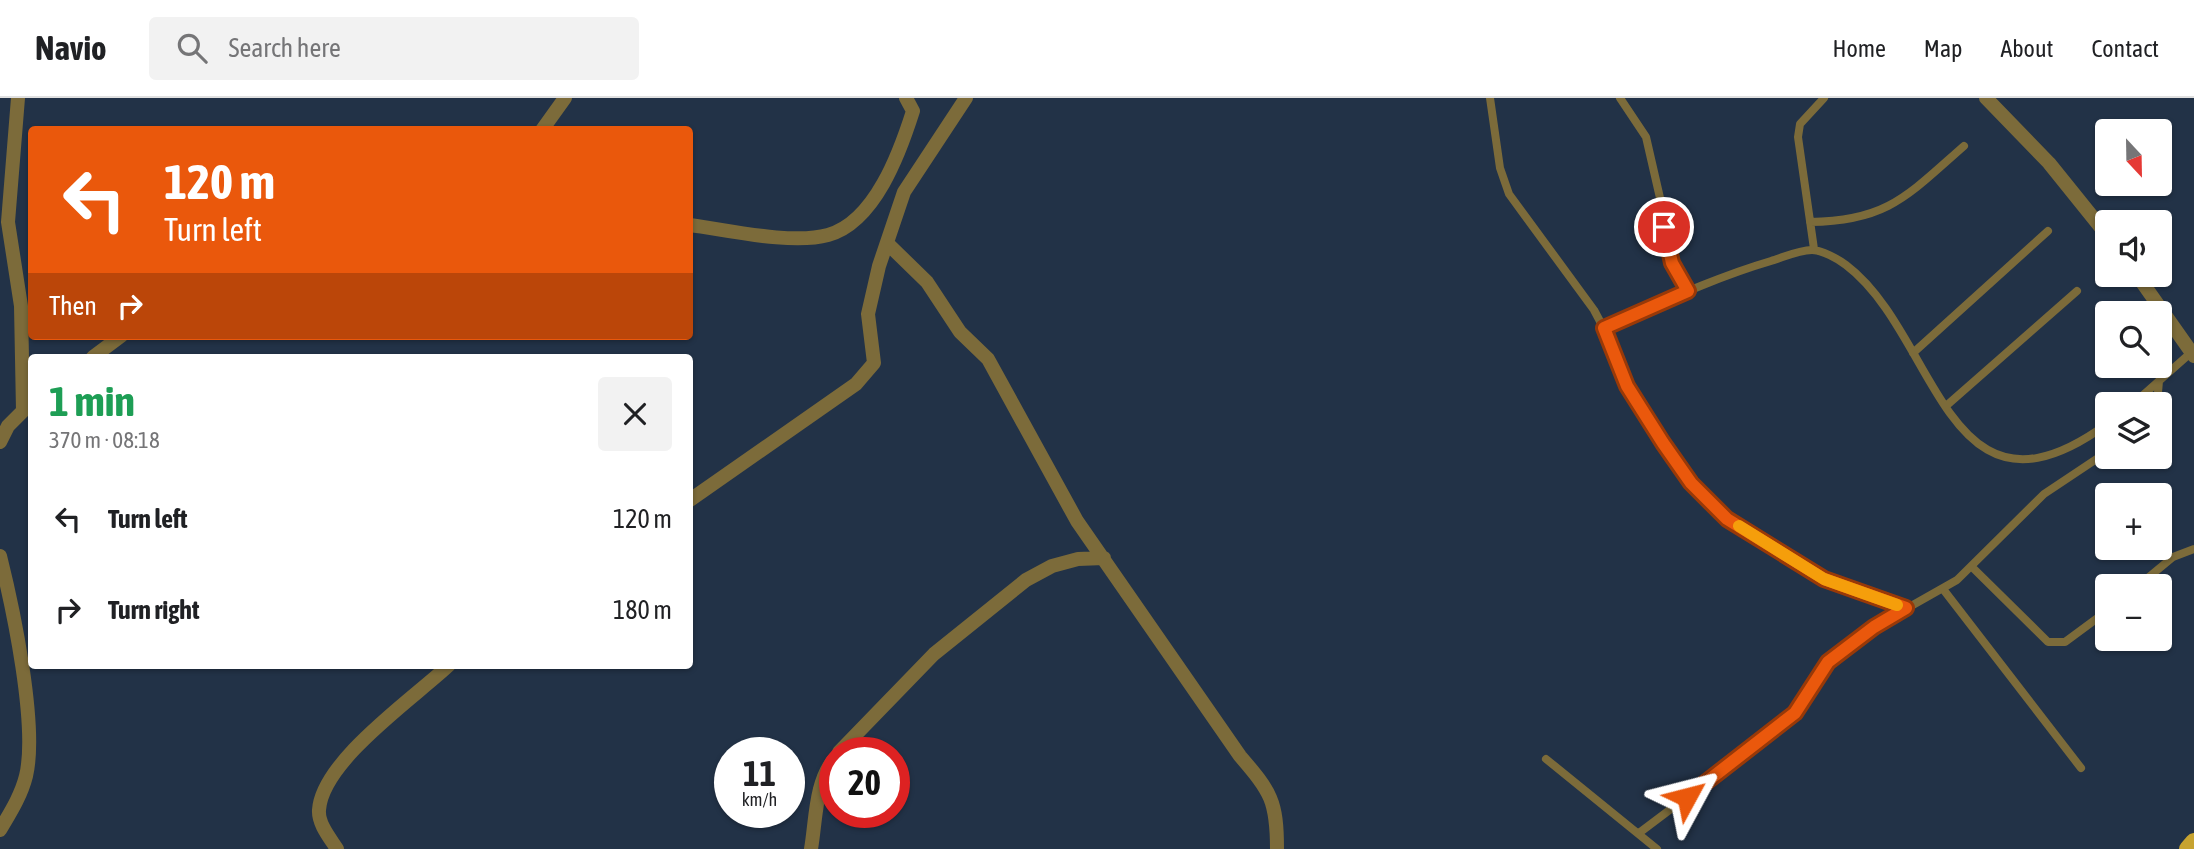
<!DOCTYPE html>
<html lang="en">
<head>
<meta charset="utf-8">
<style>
  :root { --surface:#fff; --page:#f2f2f2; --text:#202124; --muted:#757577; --line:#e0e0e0 }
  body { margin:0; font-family:"Asap Condensed",sans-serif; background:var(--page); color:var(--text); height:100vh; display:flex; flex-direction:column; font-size:26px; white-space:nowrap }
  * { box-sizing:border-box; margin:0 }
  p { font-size:23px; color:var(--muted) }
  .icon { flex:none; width:38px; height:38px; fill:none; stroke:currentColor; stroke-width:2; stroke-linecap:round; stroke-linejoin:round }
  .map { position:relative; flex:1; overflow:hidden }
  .details { position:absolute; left:28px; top:256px; width:665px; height:315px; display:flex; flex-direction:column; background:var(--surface); border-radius:7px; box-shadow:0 2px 5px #0004 }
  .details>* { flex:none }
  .banner { position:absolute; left:28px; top:28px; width:665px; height:214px; border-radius:7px; box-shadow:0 2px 5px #0004; background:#ea580c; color:#fff; overflow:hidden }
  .needle { width:46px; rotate:158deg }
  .fabs { position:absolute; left:2095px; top:21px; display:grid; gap:14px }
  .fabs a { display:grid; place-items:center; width:77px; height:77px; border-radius:7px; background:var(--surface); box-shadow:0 2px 5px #0004; font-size:35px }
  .speed { position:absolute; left:714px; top:639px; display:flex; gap:14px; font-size:35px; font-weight:700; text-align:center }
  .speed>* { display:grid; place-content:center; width:91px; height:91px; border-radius:50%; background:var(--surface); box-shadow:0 2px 5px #0004; line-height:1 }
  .speed small { font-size:18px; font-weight:400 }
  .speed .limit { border:10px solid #d22; background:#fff; color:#111 }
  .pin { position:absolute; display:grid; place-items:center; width:60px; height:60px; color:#fff; margin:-30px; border:4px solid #fff; border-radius:50%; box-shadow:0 2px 7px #0007 }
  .me { position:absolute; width:77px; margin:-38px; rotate:52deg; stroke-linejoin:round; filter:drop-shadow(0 0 5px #0008) }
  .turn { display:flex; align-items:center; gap:24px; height:147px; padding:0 21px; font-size:32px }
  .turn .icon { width:91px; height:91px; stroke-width:2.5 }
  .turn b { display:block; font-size:49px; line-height:60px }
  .then { display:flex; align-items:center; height:66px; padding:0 21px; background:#0003; gap:14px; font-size:26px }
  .round { display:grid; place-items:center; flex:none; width:74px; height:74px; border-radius:7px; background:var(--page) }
  .headline { display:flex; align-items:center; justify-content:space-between; height:119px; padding:0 21px }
  h1 { font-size:42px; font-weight:700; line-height:52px; color:#1e9e55 }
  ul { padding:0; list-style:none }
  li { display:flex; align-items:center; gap:21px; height:91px; padding:0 21px }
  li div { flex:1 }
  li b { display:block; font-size:26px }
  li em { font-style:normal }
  header { display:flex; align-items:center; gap:42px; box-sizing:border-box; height:98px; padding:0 35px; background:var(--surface); border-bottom:2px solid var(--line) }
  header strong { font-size:33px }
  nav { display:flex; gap:38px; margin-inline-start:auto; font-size:24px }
  .search { width:490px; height:63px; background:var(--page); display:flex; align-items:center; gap:18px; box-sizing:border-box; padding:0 24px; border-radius:7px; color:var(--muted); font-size:26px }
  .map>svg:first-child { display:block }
</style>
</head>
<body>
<header>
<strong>Navio</strong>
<div class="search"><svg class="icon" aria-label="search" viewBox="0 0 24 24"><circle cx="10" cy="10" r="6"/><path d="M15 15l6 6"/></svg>Search here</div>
<nav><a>Home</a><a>Map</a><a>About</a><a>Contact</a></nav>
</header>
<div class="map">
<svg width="2194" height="751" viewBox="0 0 2194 751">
  <rect width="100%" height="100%" fill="#223247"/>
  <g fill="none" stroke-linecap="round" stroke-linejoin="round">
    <path stroke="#7c6b3a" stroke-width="8" d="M1490 0 1500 70 1509 96 1594 212 1611 244 1627 288 1691 385 1727 421 1784 454 1824 481 1906 510
      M1620 0 1646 39 1663 113 1665 145 1672 165 1688 193
      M1810 124C1888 123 1908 97 1964 48
      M1814 151 1798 39 1800 26 1824 0
      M1604 230C1659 206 1713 180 1771 163 1784 159 1799 152 1812 152 1822 152 1838 161 1846 167 1939 237 1946 443 2107 326
      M1913 255 2048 133
      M2133 306 2194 252
      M2157 306 2159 283
      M1946 308 2077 193
      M1972 469 2048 544H2065L2107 513
      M2138 488 2173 459 2194 451
      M1943 491 2081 670
      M1546 661 1657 751
      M1639 735 1785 625 1810 595 1828 564 1848 548 1874 529 1957 482 2044 396 2107 354"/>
    <path stroke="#7c6b3a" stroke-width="14" d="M18 0 8 124 21 208 23 313
      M1986 0 2049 65 2107 137
      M542 32 565 0
      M690 127C728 132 792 147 828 137 875 124 900 54 913 13L906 0
      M888 146 927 184 960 234 988 261 1077 423 1240 658C1271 694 1277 703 1277 751
      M2137 177 2194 258
      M93 259 121 238
      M0 344 8 328 29 307
      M690 402 856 286 874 265 868 216 879 168 904 94 966 0
      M0 458C13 510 38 628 26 678 21 698 10 715 0 732
      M839 654 934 556 1026 482 1052 468 1078 461 1104 460
      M337 751C330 740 318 726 319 712 322 663 414 600 449 567
      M811 751C816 722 815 683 835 660"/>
    <path stroke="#c7a330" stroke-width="18" d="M2188 751 2194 744"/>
  </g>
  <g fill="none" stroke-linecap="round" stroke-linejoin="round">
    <g stroke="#983908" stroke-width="18">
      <path id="route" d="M1664 129 1672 165 1688 193 1604 230 1627 288 1663 345 1691 385 1727 421 1824 481 1906 510 1874 529 1828 564 1795 615 1687 699"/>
    </g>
    <use href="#route" stroke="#ea580c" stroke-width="12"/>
    <path stroke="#f59e0b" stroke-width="12" d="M1739 428 1824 481 1897 507"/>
  </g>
</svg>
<div class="fabs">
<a><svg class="needle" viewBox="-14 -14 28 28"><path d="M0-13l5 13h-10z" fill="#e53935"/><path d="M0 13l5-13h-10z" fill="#757577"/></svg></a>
<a><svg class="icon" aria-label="sound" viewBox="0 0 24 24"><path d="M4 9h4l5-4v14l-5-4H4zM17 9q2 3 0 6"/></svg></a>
<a><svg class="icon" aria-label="search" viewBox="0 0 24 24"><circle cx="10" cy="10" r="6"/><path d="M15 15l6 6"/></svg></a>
<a><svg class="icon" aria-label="layers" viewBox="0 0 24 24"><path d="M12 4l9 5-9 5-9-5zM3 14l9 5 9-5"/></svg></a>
<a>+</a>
<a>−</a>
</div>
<div class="speed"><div>11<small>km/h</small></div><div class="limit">20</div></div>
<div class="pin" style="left:1664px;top:129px;background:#d93025"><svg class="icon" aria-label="arrive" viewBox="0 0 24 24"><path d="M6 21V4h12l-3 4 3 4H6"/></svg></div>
<svg class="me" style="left:1687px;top:699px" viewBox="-20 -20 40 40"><path d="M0-17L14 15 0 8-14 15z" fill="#ea580c" stroke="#fff" stroke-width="4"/></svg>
<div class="banner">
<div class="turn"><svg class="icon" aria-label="left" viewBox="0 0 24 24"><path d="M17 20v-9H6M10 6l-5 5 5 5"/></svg><div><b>120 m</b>Turn left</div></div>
<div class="then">Then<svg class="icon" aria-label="right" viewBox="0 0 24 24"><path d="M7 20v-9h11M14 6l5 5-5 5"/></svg></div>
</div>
<section class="details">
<div class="headline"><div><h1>1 min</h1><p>370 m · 08:18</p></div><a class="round"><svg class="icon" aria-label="close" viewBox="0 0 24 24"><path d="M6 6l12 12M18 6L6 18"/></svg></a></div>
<ul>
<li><svg class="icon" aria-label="left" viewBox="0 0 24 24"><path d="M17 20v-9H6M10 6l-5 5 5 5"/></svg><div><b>Turn left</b></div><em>120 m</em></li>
<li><svg class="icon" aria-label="right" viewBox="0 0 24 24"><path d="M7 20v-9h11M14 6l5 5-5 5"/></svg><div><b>Turn right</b></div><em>180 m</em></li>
</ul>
</section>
</div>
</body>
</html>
